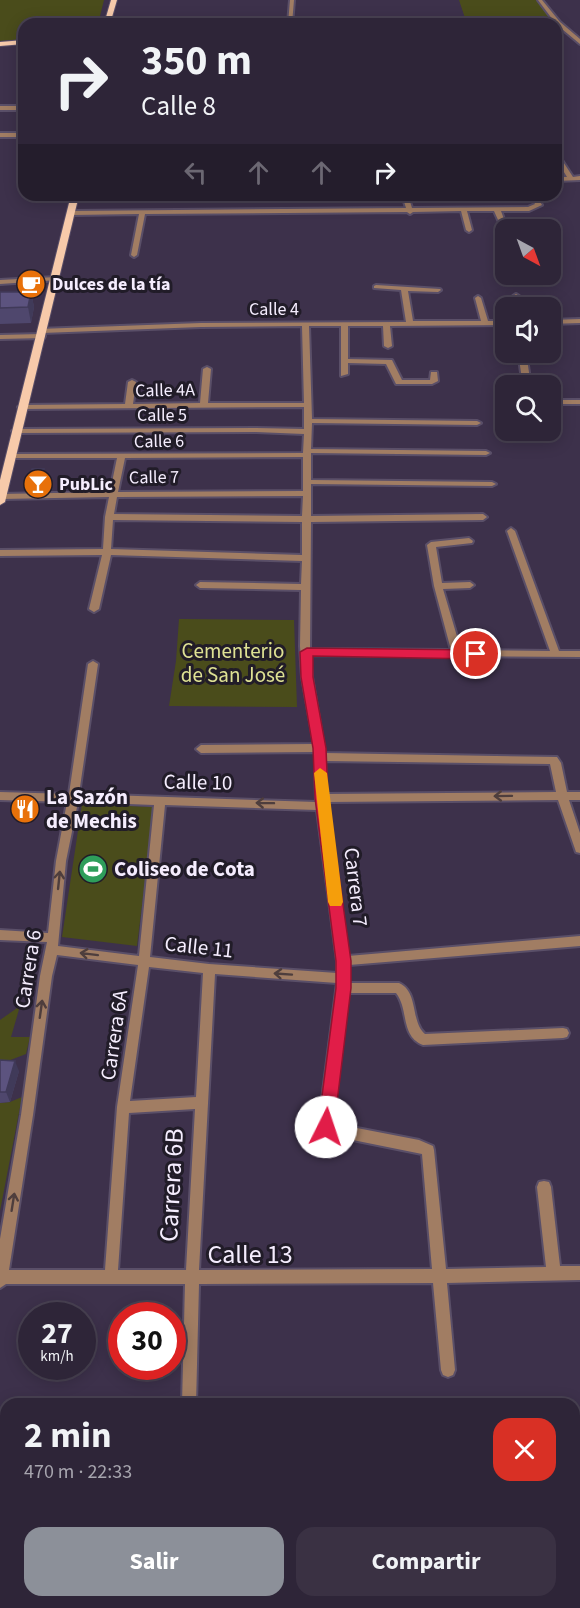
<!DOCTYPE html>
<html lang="es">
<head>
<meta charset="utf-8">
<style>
  :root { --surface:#2e2538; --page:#3a3143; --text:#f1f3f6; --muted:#a7a5ae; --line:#494253; --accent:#8c9099 }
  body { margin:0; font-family:"Source Sans 3",sans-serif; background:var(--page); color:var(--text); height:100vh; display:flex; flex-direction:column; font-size:22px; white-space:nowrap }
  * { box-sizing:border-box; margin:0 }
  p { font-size:20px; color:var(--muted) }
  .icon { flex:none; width:33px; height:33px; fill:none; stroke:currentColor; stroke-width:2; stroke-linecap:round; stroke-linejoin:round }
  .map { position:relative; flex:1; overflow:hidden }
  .details { position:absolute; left:0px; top:1398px; width:580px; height:210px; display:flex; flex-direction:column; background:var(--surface); border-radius:18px 18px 0 0; box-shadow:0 3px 15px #0003,0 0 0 2px var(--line) }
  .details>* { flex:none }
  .top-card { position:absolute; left:18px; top:18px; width:544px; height:183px; border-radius:18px; box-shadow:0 3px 15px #0003,0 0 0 2px var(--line); background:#2e2538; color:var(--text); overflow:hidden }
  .needle { width:39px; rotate:139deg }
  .buttons { position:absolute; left:495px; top:219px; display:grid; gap:12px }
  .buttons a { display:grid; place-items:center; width:66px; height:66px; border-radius:12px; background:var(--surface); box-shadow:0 3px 15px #0003,0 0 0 2px var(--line); font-size:30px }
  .speed { position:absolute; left:18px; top:1302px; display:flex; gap:12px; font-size:30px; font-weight:700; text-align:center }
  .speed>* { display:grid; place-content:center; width:78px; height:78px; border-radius:50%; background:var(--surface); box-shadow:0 3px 15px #0003,0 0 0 2px var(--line); line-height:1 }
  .speed small { font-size:15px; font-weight:400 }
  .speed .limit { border:9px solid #d22; background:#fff; color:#111 }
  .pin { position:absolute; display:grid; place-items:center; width:51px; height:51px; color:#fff; margin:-26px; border:3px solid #fff; border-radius:50%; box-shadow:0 2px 6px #0007 }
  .me { position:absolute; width:66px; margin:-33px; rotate:4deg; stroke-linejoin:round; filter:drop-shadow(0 0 4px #0008) }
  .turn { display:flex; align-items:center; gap:21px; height:126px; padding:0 24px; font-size:27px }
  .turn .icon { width:78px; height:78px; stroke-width:2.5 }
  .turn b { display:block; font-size:42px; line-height:51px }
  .lanes { display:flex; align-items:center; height:57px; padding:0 24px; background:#0003; justify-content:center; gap:30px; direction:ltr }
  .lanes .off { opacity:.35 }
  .round { display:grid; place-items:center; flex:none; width:63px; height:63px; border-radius:18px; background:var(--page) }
  .head { display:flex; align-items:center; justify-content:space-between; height:102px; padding:0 24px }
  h1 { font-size:36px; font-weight:700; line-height:45px }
  .button { display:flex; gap:12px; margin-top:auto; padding:12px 24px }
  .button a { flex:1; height:69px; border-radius:18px; background:var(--accent); color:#fff; font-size:24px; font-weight:700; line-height:69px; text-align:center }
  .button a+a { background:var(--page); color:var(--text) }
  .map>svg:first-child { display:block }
</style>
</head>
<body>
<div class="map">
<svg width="580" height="1608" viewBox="0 0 580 1608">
  <rect width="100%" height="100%" fill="#3d314b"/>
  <path fill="#4a4c1b" d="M0 0H104L98 24H24V39L0 41Z
    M459 0H539L564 33 557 34 556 24H467Z
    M179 619 294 620 297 707 169 706 176 661Z
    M82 804 154 807 137 946 62 937Z
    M20 1006 11 1037H30L26 1054 0 1064V1020Z
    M22 1097 0 1211V1103L10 1102Z"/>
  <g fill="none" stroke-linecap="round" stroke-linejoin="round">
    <g stroke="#5a4f68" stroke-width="4">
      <path id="minor" d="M290 0H294L292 24H288Z
        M538 0H542L560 22 580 39V44L556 24Z
        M0 106H24V110H0Z
        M0 133H24V137H0Z
        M556 151 573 177 580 176V180L556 181V177H567L556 159Z
        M402 195H408L412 208 528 207 535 204 530 195H536L542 205 529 211H501L505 222 502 224 499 222 494 211H467L472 230 469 232 466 230 461 211 413 212 410 214 407 212 145 214 137 255 134 257 131 255 139 214 71 215 68 213 71 211 406 208Z
        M56 277 59 279 58 280 0 284V280Z
        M376 285 440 289 441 290 438 292 408 291 413 321H481L475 298 478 296 481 298 488 321H506V325L390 326 392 346 388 348 384 346 383 326H348V359L392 360 402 380H430L431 372H437L438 381 432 384H396L386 364 348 363V374L341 376V326H309L312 419 477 421 481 423 477 425 312 423 311 449 486 451 490 453 486 455 311 453V480L492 482 496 484 492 486 311 484V516L483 514 487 517 483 520 311 522 310 649 451 650 434 586 427 545 431 542 469 538 473 541 472 543 436 547 442 583 470 582 474 585 470 588 443 589 461 650 550 651 507 531 511 528 515 531 559 651H580V657L310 655 312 677 325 753 557 757 561 763 567 792H580V800H569L580 833V853L576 852 575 849 558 800 327 802 348 956 580 936V946L349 965V983H399C419 992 410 1021 425 1034L563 1028 567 1029 569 1033 567 1037 563 1038 423 1045C400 1036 409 1009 396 993H348L331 1123 419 1140 433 1146 434 1150 446 1269 546 1267 537 1187 539 1182 544 1181 549 1182 551 1187 560 1266H580V1280L447 1283 455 1370 453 1375 448 1377 443 1375 441 1370 433 1283 199 1284 196 1404H182L185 1284H6L0 1288V1239L21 1115 40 976 47 942 0 940V930L48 933 56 861 67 802 0 800V792L69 794 88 664 93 661 98 664 79 794 316 802 315 752 201 753 196 749 201 745 314 744 302 677 300 646 301 590 200 588 196 585 200 582 301 584 302 561 111 555 99 609 94 612 89 609 102 555 0 556V550L103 549 105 517 109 497 1 499 0 494 110 492 117 458H8L7 456 11 454 303 453 304 434 256 432 16 433 12 431 16 429 256 428 304 429V407L22 409 18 407 22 405 125 404 128 382 132 380 136 382 133 404 200 403 203 369 207 367 211 369 208 403H304L302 326 201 327 42 333H39V329L201 323 406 322 401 290 374 288V286ZM303 457V491L118 492 125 458ZM303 496 302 516 114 514 117 497ZM113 520 302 522V555L111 549ZM325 761 550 764 556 792 326 794ZM78 802 154 805 139 956 58 946 66 861ZM165 805 317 810 337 961V973L209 964 150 957ZM57 955 138 965 117 1107 105 1270H9L33 1115 52 976ZM149 967 203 973 196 1097 130 1101ZM215 974 337 983 319 1123 321 1131 333 1136 422 1154 432 1269 199 1270ZM195 1109 186 1270H118L129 1113Z
        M516 294 519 296 522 308H515L513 296Z
        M580 319V323L550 324V320Z
        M41 334 45 336 44 338 0 339V335Z
        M518 352H526L531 386H523Z
        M550 394 562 400H580V404H561L550 399Z
        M574 1477 580 1480V1528L574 1526Z
        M176 1602H192L191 1608H175Z
        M460 1602H476V1608H460Z"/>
    </g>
    <g stroke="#5a4f68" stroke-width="2">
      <path id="major" d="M111 0H117L110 24H104Z
        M24 40V44L0 46V42Z
        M71 195H79L5 502 0 505V480Z"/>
    </g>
    <use href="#minor" fill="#a17d63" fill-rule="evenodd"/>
    <use href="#major" fill="#f7caaa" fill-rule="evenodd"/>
  </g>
  <path fill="#4f476d" d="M0 292H31L34 307 31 323 0 324Z
    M46 477 43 491H31L29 483Z
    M0 1060 19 1071 10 1102 0 1103Z"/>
  <path fill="#403a59" d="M31 292 34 307 31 323 28 307Z
    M44 469 46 477 43 491 41 483Z
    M15 1061 19 1071 10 1102 6 1092Z"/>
  <path fill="#5c537f" stroke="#403a59" stroke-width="1.5" d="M0 292H31L28 307 0 308Z
    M32 469H44L41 483H29Z
    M0 1060 15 1061 6 1092H0Z"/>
  <defs><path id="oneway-shaft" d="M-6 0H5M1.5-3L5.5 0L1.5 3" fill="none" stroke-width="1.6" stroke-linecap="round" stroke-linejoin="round" transform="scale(1.5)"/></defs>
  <g stroke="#4e3e3d">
    <use href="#oneway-shaft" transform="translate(503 796) rotate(179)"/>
    <use href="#oneway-shaft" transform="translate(265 803) rotate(-179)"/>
    <use href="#oneway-shaft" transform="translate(59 880) rotate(-84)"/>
    <use href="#oneway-shaft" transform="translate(89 954) rotate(-173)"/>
    <use href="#oneway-shaft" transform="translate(283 974) rotate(-176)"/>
    <use href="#oneway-shaft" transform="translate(41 1009) rotate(-82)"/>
    <use href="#oneway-shaft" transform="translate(13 1202) rotate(-81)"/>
  </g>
  <path fill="#e11d48" stroke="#92132f" stroke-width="1.5" d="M307 648 476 650 483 654 476 659 313 656V677L326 748 328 798 351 961V988L334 1127 332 1132 326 1135 320 1132 318 1127 336 988V961L315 798 313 748 301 677 300 652Z"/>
  <path fill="#f59e0b" d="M320 768 327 773 343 902 341 906H330L328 902 314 773Z"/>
  <defs>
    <g id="cafe-disc" transform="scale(1.5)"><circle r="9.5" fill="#e8710a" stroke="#211c28"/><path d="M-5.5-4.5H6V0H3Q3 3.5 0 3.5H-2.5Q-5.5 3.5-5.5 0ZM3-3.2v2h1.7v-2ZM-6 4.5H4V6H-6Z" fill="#fff"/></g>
    <g id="bar-disc" transform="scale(1.5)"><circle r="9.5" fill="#e8710a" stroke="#211c28"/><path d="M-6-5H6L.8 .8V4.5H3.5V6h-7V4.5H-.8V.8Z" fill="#fff"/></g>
    <g id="restaurant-disc" transform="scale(1.5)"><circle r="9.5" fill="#e8710a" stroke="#211c28"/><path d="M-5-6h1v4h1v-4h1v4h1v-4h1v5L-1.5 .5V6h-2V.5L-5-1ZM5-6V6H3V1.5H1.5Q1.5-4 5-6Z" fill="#fff"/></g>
    <g id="stadium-disc" transform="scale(1.5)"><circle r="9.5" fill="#2e9e5b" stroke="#211c28"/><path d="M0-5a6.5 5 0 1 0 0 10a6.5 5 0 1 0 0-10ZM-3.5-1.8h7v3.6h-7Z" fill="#fff"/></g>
  </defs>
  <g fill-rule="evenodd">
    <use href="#cafe-disc" x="31" y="284"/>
    <use href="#bar-disc" x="38" y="484"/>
    <use href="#restaurant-disc" x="25" y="809"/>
    <use href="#stadium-disc" x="93" y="869"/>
  </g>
  <g text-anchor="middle" stroke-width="6" stroke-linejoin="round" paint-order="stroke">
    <g font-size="18" font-weight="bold" fill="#f5edfe" stroke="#211c28" text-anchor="start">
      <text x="52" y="290">Dulces de la tía</text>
      <text x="59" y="490">PubLic</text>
    </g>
    <g font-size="18" fill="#f5edfe" stroke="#211c28">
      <text x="274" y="315">Calle 4</text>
      <text transform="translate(165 390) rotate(-1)" y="6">Calle 4A</text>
      <text x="162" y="421">Calle 5</text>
      <text transform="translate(159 441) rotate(-1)" y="6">Calle 6</text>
      <text transform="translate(154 477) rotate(-1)" y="6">Calle 7</text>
    </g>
    <g font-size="21" fill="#dee193" stroke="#211c28">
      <text x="233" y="658">Cementerio<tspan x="233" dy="24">de San José</tspan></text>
    </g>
    <g font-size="21" fill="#f5edfe" stroke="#211c28">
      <text transform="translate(198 782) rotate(1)" y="7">Calle 10</text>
      <text transform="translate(356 887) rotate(83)" y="7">Carrera 7</text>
      <text transform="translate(199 947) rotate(6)" y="7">Calle 11</text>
      <text transform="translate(28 969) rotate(-81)" y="7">Carrera 6</text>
      <text transform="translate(114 1035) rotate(-82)" y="7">Carrera 6A</text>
    </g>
    <g font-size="21" font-weight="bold" fill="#f5edfe" stroke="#211c28" text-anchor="start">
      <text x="46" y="804">La Sazón<tspan x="46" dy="24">de Mechis</tspan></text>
      <text x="114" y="876">Coliseo de Cota</text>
    </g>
    <g font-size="26" fill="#f5edfe" stroke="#211c28">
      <text transform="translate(171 1185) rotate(-87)" y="9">Carrera 6B</text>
      <text x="250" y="1263">Calle 13</text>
    </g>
  </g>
</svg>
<div class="buttons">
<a><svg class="needle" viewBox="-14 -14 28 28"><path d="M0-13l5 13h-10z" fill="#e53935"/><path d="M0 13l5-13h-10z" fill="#a7a5ae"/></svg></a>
<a><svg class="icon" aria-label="sound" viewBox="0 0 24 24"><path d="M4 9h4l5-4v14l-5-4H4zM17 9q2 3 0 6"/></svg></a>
<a><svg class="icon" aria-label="search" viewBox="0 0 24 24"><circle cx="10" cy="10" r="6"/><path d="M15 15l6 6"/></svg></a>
</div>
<div class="speed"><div>27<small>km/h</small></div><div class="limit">30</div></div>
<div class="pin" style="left:476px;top:654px;background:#d93025"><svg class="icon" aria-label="arrive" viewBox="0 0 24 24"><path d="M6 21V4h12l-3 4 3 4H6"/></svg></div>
<svg class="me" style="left:326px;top:1127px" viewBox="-20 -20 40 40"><circle r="19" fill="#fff"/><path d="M0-13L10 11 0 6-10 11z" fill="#e11d48"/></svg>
<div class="top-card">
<div class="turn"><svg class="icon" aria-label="right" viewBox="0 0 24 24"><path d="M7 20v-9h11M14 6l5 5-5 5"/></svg><div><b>350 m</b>Calle 8</div></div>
<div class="lanes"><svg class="icon off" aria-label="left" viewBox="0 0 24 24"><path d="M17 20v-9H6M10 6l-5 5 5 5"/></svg><svg class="icon off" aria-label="ahead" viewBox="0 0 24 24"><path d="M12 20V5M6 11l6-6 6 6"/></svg><svg class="icon off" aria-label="ahead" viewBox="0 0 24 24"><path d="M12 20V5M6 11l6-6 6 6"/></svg><svg class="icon" aria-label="right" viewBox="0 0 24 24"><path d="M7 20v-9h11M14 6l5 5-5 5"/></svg></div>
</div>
<section class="details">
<div class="head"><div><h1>2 min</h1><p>470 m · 22:33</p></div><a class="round" style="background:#d93025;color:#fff"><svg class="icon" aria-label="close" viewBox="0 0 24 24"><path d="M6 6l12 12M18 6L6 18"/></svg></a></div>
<div class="button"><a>Salir</a><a>Compartir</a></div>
</section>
</div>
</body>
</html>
